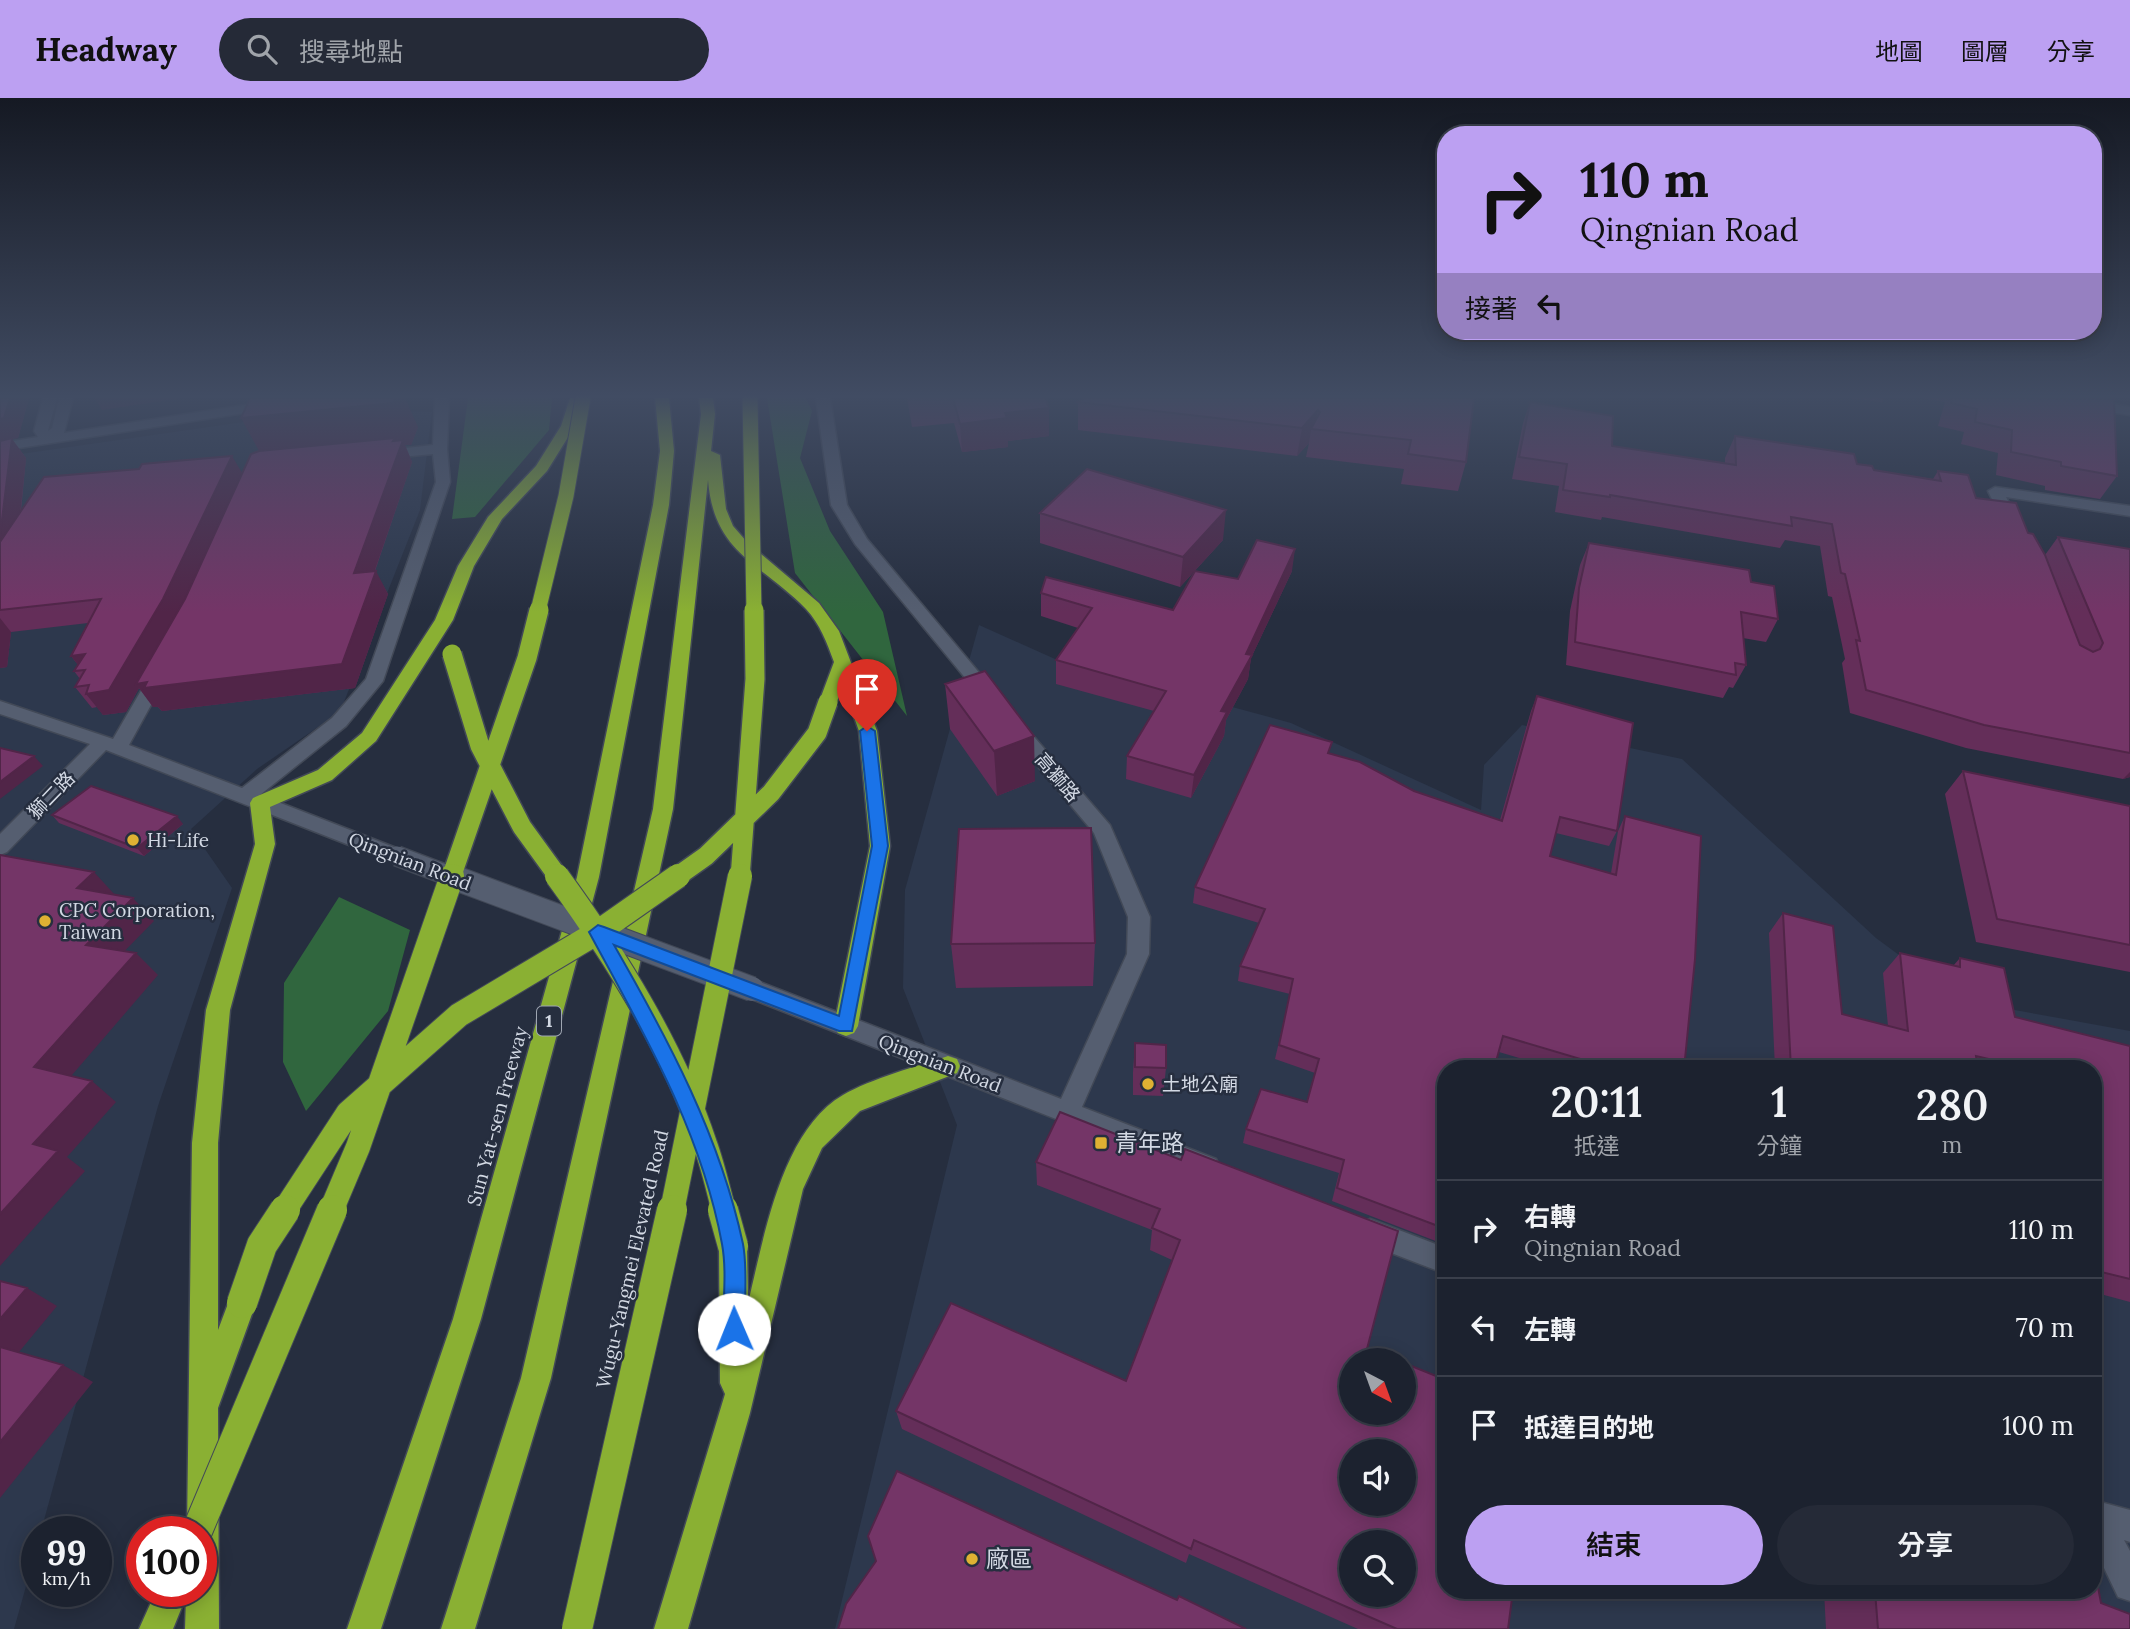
<!DOCTYPE html>
<html lang="zh-TW">
<head>
<meta charset="utf-8">
<style>
  :root { --surface:#1c222f; --page:#252a37; --text:#f1f3f6; --muted:#a0a4aa; --line:#3a3f4b; --accent:#bca0f2 }
  body { margin:0; font-family:Lora,"Noto Sans TC",serif; background:var(--page); color:var(--text); height:100vh; display:flex; flex-direction:column; font-size:26px; white-space:nowrap }
  * { box-sizing:border-box; margin:0 }
  p { font-size:23px; color:var(--muted) }
  .icon { flex:none; width:38px; height:38px; fill:none; stroke:currentColor; stroke-width:2; stroke-linecap:round; stroke-linejoin:round }
  .map { position:relative; flex:1; overflow:hidden }
  .side { position:absolute; left:1437px; top:962px; width:665px; height:539px; display:flex; flex-direction:column; background:var(--surface); border-radius:28px; box-shadow:0 4px 18px #0003,0 0 0 2px var(--line) }
  .side>* { flex:none }
  .hud { position:absolute; left:1437px; top:28px; width:665px; height:214px; border-radius:28px; box-shadow:0 4px 18px #0003,0 0 0 2px var(--line); background:#bca0f2; color:#111; overflow:hidden }
  .needle { width:46px; rotate:139deg }
  .fabs { position:absolute; left:1339px; top:1250px; display:grid; gap:14px }
  .fabs a { display:grid; place-items:center; width:77px; height:77px; border-radius:50%; background:var(--surface); box-shadow:0 4px 18px #0003,0 0 0 2px var(--line); font-size:35px }
  .speed { position:absolute; left:21px; top:1418px; display:flex; gap:14px; font-size:35px; font-weight:700; text-align:center }
  .speed>* { display:grid; place-content:center; width:91px; height:91px; border-radius:50%; background:var(--surface); box-shadow:0 4px 18px #0003,0 0 0 2px var(--line); line-height:1 }
  .speed small { font-size:18px; font-weight:400 }
  .speed .limit { border:10px solid #d22; background:#fff; color:#111 }
  .pin { position:absolute; display:grid; place-items:center; width:60px; height:60px; color:#fff; margin:-72px -30px; border-radius:50% 50% 50% 0; rotate:-45deg; box-shadow:0 0 7px #0007 }
  .pin .icon { rotate:45deg }
  .me { position:absolute; width:77px; margin:-38px; rotate:359deg; stroke-linejoin:round; filter:drop-shadow(0 0 5px #0008) }
  .turn { display:flex; align-items:center; gap:24px; height:147px; padding:0 28px; font-size:32px }
  .turn .icon { width:91px; height:91px; stroke-width:2.5 }
  .turn b { display:block; font-size:49px; line-height:60px }
  .then { display:flex; align-items:center; height:66px; padding:0 28px; background:#0003; gap:14px; font-size:26px }
  .eta { display:flex; justify-content:space-evenly; align-items:center; height:119px; text-align:center }
  .eta b { font-size:42px; font-weight:600; line-height:49px }
  .cta { display:flex; gap:14px; margin-top:auto; padding:14px 28px }
  .cta a { flex:1; height:80px; border-radius:42px; background:var(--accent); color:#111; font-size:28px; font-weight:600; line-height:80px; text-align:center }
  .cta a+a { background:var(--page); color:var(--text) }
  ul { padding:0; list-style:none }
  li { display:flex; align-items:center; gap:21px; height:98px; padding:0 28px; border-top:2px solid var(--line) }
  li div { flex:1 }
  li b { display:block; font-size:26px }
  li em { font-style:normal }
  header { display:flex; align-items:center; gap:42px; box-sizing:border-box; height:98px; padding:0 35px; background:var(--accent); color:#111 }
  header strong { font-size:33px }
  nav { display:flex; gap:38px; margin-inline-start:auto; font-size:24px }
  .search { width:490px; height:63px; background:var(--page); display:flex; align-items:center; gap:18px; box-sizing:border-box; padding:0 24px; border-radius:38px; color:var(--muted); font-size:26px }
  .map>svg:first-child { display:block }
</style>
</head>
<body>
<header>
<strong>Headway</strong>
<div class="search"><svg class="icon" aria-label="search" viewBox="0 0 24 24"><circle cx="10" cy="10" r="6"/><path d="M15 15l6 6"/></svg>搜尋地點</div>
<nav><a>地圖</a><a>圖層</a><a>分享</a></nav>
</header>
<div class="map">
<svg width="2130" height="1531" viewBox="0 0 2130 1531">
  <rect width="100%" height="100%" fill="#262e3f"/>
  <path fill="#2d384d" fill-rule="evenodd" d="M327 312 432 314 420 412 340 614 257 671 191 731 232 790 158 1008 41 1433H37V1449L14 1531H0V359Z
    M979 527 1055 561 1291 625 1481 712 1484 667 1522 627 1682 661 1876 840 1960 902 2130 933V1531H835L957 1027 903 890 905 792ZM1446 971H2093V1493H1446ZM1351 1262H1404V1314H1351ZM1351 1353H1404V1405H1351ZM1351 1444H1404V1496H1351Z"/>
  <path fill="#30663e" d="M468 300H552L549 332 475 419 452 421Z
    M767 300H806L812 313 800 360 830 433 883 514 907 618 795 475Z
    M339 799 410 832 388 913 306 1013 283 964 284 885Z"/>
  <g fill="none" stroke-linecap="round" stroke-linejoin="round">
    <g stroke="#424957" stroke-width="3">
      <path id="minor" d="M43 300H57L48 333 52 330 59 300H73L64 335 271 303 278 307 271 311 0 353V345L38 339 34 333Z
        M435 300H449L447 351 450 384 383 583 346 628 260 697 404 753 407 758 404 763H390L106 652 7 754 0 757V736L90 646 0 616V603L113 641 153 572H165L168 576 129 647 242 690 332 620 366 581 436 384 433 356 379 361 372 357 379 353 433 347Z
        M816 300H830L847 407 867 441 997 596 1000 600 997 604H985L855 446 831 407Z
        M2083 300C2099 300 2113 307 2130 309V317L2096 312Z
        M1995 389 2130 408V418L2006 399 2021 428 2013 433 2005 428 1988 393Z
        M1016 624 1023 626 1110 727 1150 819 1149 856 1082 1009 1216 1061 1220 1069 1216 1077 1207 1081 1198 1077 744 898 740 891 744 884 752 882 760 884 1061 1001 1127 856 1128 819 1094 735 1009 634 1007 630 1009 626Z
        M1370 1121 1446 1150V1176L1360 1143 1357 1134 1360 1125Z
        M2093 1402 2130 1412V1444L2124 1442 2130 1453V1503L2118 1499 2093 1447Z"/>
    </g>
    <g stroke="#424957" stroke-width="3">
      <path id="highway" d="M570 300H584L575 328 547 373 502 421 474 468 453 522 376 643 332 682 270 709 275 746 230 912 218 1045V1232L232 1195 242 1191 252 1195 256 1205 218 1310 219 1531H185L186 1499 173 1531H139L156 1493H201V1433H187L192 1045 206 912 255 746 250 705 253 700 318 672 362 635 435 522 458 468 488 419 536 368 561 328Z
        M655 300H669L674 353 669 407 599 779 481 1221 381 1531H347L453 1221 577 779 653 407 660 353Z
        M699 300H713L715 316 711 353 720 357 726 411 733 428 747 444 819 505 839 533 877 633 890 748 858 928 854 935 846 938 838 935 834 928 870 748 859 633 843 589 835 608 828 610 819 604 834 564C827 545 820 526 806 511 760 464 714 456 708 382L673 711 551 1280 475 1531H441L521 1280 653 711 701 316Z
        M948 958 957 961 960 968 957 975 860 1013 822 1050 803 1091 750 1315 688 1531H654L725 1296 720 1285 719 1148 723 1139 733 1135 743 1139 747 1148 748 1205C764 1140 781 1033 843 997 870 981 918 968 948 958Z"/>
    </g>
    <use href="#minor" fill="#555e70" fill-rule="evenodd"/>
    <use href="#highway" fill="#8ab033" fill-rule="evenodd"/>
    <g stroke="#424957" stroke-width="22" stroke-linecap="butt">
      <path id="minor-bridge-far1" d="M397 758 455 780"/>
    </g>
    <g stroke="#424957" stroke-width="26" stroke-linecap="butt">
      <path id="minor-bridge" d="M450 778 752 891"/>
    </g>
    <g stroke="#424957" stroke-width="17" stroke-linecap="butt">
      <path id="highway-bridge-far3" d="M750 300 754 513
        M538 513 566 398 583 300"/>
    </g>
    <g stroke="#424957" stroke-width="22" stroke-linecap="butt">
      <path id="highway-bridge-far2" d="M452 556 480 648 522 729 559 780
        M451 780 527 560 539 512
        M675 780 706 758 771 695 817 635 828 604
        M740 780 755 581 754 512"/>
    </g>
    <g stroke="#424957" stroke-width="26" stroke-linecap="butt">
      <path id="highway-bridge-far1" d="M557 778C616 859 673 950 705 1046 713 1068 718 1091 724 1113
        M284 1113 348 1015 459 917 598 834 678 778
        M331 1113 358 1049 452 778
        M672 1113 740 778"/>
    </g>
    <g stroke="#424957" stroke-width="32" stroke-linecap="butt">
      <path id="highway-bridge" d="M723 1112 733 1148
        M242 1205 262 1147 285 1112
        M197 1433 332 1112
        M577 1531 672 1112"/>
    </g>
    <use href="#minor-bridge-far1" stroke="#555e70" stroke-width="19"/>
    <use href="#minor-bridge" stroke="#555e70" stroke-width="24"/>
    <use href="#highway-bridge-far3" stroke="#8ab033" stroke-width="15"/>
    <use href="#highway-bridge-far2" stroke="#8ab033" stroke-width="19"/>
    <use href="#highway-bridge-far1" stroke="#8ab033" stroke-width="24"/>
    <use href="#highway-bridge" stroke="#8ab033" stroke-width="30"/>
  </g>
  <path fill="#642e59" d="M0 300H29L18 340 12 341 26 360 21 413 242 375 418 329 411 347H405L412 364 375 473 388 496 355 590 162 613 158 609H153L139 590 126 614 103 617 97 609 92 610 75 589 80 581 74 573 78 567 71 558 88 525 11 534 7 569 0 570Z
    M907 300H1045L1049 310V338L1008 343V349L962 354 954 325 912 329Z
    M1474 300 1466 364 1458 393 1401 386 1404 371 1306 359 1309 345 1297 358 1078 332V304Z
    M1849 300H1884L1882 304Z
    M1921 300H2110L2117 378 2100 401 2045 392V388L1996 377 1998 355 1961 346 1964 334 1938 328 1945 304Z
    M1530 304 1612 348 1725 365V360L1735 338 1857 366 1874 372 1933 381 1938 373 2028 435 2045 457 2058 439 2130 451V679L2123 681 1966 650 1850 615 1842 565 1845 561 1832 499 1828 498 1820 448 1785 442 1780 450 1602 419 1601 422 1555 414 1559 388 1512 381 1523 325Z
    M1040 415 1223 442 1180 489 1040 445Z
    M1589 445 1751 484 1778 521 1766 544 1743 540 1746 567 1733 590 1729 589 1723 600 1566 567 1570 513 1580 467Z
    M1292 473 1251 560 1248 581 1226 622 1224 638 1191 700 1126 681 1127 658 1154 613 1056 586V562L1078 530 1041 518V495L1173 512 1238 481Z
    M945 586 1035 683 997 698 950 631Z
    M1537 598 1617 733 1609 748 1556 735 1550 758 1611 775 1618 733 1625 718 1684 971H1557L1499 954 1446 971V1147L1332 1103 1339 1075 1243 1045 1246 1031 1307 1004 1315 975 1275 961 1290 896 1238 883 1240 868 1259 825 1193 805 1195 789 1330 655 1414 693 1500 722 1531 613Z
    M1963 673 2130 708V874L1976 844 1945 696Z
    M52 717 183 726 144 758 59 725Z
    M1783 815 1842 916 1888 928 1883 875 1900 855 1953 868 1960 860 2015 919 2130 948V1204L2093 1194V971H1775L1769 835Z
    M1095 845 1093 888 956 890 951 846Z
    M1135 945 1166 970 1163 998 1133 997V974Z
    M1060 1014 1367 1251 1508 1531H1358L1189 1456 1186 1465 902 1331 896 1313 1126 1283 1172 1162 1150 1152 1152 1132 1037 1087 1036 1064Z
    M1824 1493H2093L2101 1505 2130 1531H1826Z"/>
  <path fill="#512548" d="M10 300H29L18 340 12 341 26 360 15 466 0 446V321Z
    M95 300H182L102 312Z
    M395 300H405L418 329 411 347H405L412 364 366 498 264 362 241 320Z
    M1049 310V338L1008 343V349L962 354 960 326 1005 315Z
    M1318 312 1314 331H1311L1309 345 1297 358 1302 330Z
    M232 358 244 378 178 522 376 473 388 496 355 590 162 613 158 609H153L139 590 126 614 103 617 86 596Z
    M1226 412 1223 442 1180 489 1183 459Z
    M1295 451 1292 473 1251 560 1248 581 1226 622 1224 638 1191 700 1194 677 1246 556Z
    M0 520 11 534 7 569 0 570Z
    M85 556V572H82L71 558Z
    M1034 638 1035 683 997 698 994 653Z
    M34 658 43 668 0 701V684Z
    M2130 674V679L2123 681Z
    M177 718 183 726 144 758 137 750Z
    M94 774 115 797 77 790Z
    M133 800 154 823 108 870 86 847Z
    M136 855 158 877 60 991 34 969Z
    M92 983 116 1004 67 1059 85 1073 0 1168V1116L33 1046Z
    M27 1190 57 1208 14 1260 0 1253V1221Z
    M63 1267 93 1284 0 1400V1344Z"/>
  <path fill="#743567" stroke="#512548" stroke-width="2" fill-rule="evenodd" d="M0 300H10L4 320 0 321Z
    M250 300H395L393 305 241 320Z
    M953 300H1045L1049 310 1005 315 1007 320 960 326Z
    M1085 300H1474L1466 364 1408 356 1411 342 1311 331 1320 314 1318 312 1302 330 1078 304Z
    M1952 300 2114 301 2117 378 2061 368V364L2011 354 2012 332 1975 324 1977 311 1951 305Z
    M1530 304 1613 318 1612 348 1736 367 1735 338 1854 356 1857 366 1872 368 1874 372 1941 383 1938 373 1968 377 1976 400 2016 405 2028 435 2033 436 2045 457 2080 547 2093 554 2100 551 2103 545 2058 439 2130 451V655L1984 627 1866 592 1856 542 1860 543 1845 476 1841 475 1832 426 1791 419 1792 428 1610 397V399L1563 392 1567 366 1519 359Z
    M12 340 0 438V343Z
    M395 340 393 343 403 342 354 475 376 473 342 566 144 590 147 584 136 586 185 501 251 356 259 353Z
    M232 358 163 501 109 592 86 596 89 587 75 589 85 572 74 573 85 556 71 558 101 501 0 512V444L44 379 139 371 142 366Z
    M1087 371 1226 412 1183 459 1040 415Z
    M1257 442 1295 451 1246 556 1252 557 1221 613 1227 614 1194 677 1127 658 1166 593 1056 562 1092 510 1041 495 1046 479 1173 512 1195 473 1238 481Z
    M1589 445 1749 472 1751 484 1774 488 1778 521 1741 514 1746 567 1735 565 1736 577 1575 544 1579 490Z
    M985 573 1034 638 994 653 945 586Z
    M1537 598 1633 625 1617 733 1560 719 1550 758 1616 777 1625 718 1701 738 1695 861 1684 971H1614L1503 938 1494 971H1446V1131L1337 1090 1344 1062 1246 1031 1261 991 1307 1004 1319 961 1279 947 1293 881 1240 868 1265 811 1195 789 1270 627 1332 644 1328 655 1360 664 1414 693 1502 723Z
    M0 650 34 658 0 684Z
    M1963 673 2130 708V847L1997 821Z
    M91 688 177 718 137 750 52 717Z
    M1091 730 1095 845 951 846 959 731Z
    M0 757 94 774 77 790 133 800 86 847 136 855 34 969 92 983 33 1046 58 1053 0 1116Z
    M1783 815 1833 828 1842 916 1908 933 1900 855 1960 869V860L2004 870 2015 919 2130 948V1181L2093 1172V971H2032L1976 958 1978 971H1791Z
    M1135 945 1166 947V970L1135 969Z
    M1060 1014 1181 1062 1185 1051 1398 1133 1367 1251 1394 1262H1351V1314H1404V1265L1446 1282V1493H1513L1508 1531H1397L1194 1442 1191 1451 896 1313 951 1205 1126 1283 1180 1142 1152 1130 1160 1111 1036 1064ZM1351 1353H1404V1405H1351ZM1351 1444H1404V1496H1351Z
    M0 1183 27 1190 0 1221Z
    M0 1249 63 1267 0 1344Z
    M897 1373 1177 1502 1179 1498 1246 1531H838L846 1506 876 1463 868 1438Z
    M2093 1462 2101 1505 2130 1516V1531H1878L1875 1493H2093Z"/>
  <linearGradient id="sky" x2="0" y2="1"><stop stop-color="#151923"/><stop offset="0.58" stop-color="#414c63"/><stop offset="1" stop-color="#414c63" stop-opacity="0"/></linearGradient>
  <rect width="2130" height="514" fill="url(#sky)"/>
  <path fill="#1a73e8" stroke="#114b97" stroke-width="2" d="M867 628 875 633 888 748 852 933H839L614 847C668 941 720 1038 743 1146 748 1172 744 1204 745 1231L742 1239 734 1242 726 1239 723 1231C723 1204 727 1173 722 1146 701 1032 643 934 589 834L598 827 604 829 839 918 872 748 860 633Z"/>
  <g fill="#deb133" stroke="#262e3f" stroke-width="2.5">
    <circle cx="133" cy="742" r="7"/>
    <circle cx="45" cy="823" r="7"/>
    <circle cx="1148" cy="986" r="7"/>
    <rect x="1094" y="1038" width="14" height="14" rx="3.5"/>
    <circle cx="972" cy="1461" r="7"/>
  </g>
  <g text-anchor="middle" stroke-width="5" stroke-linejoin="round" paint-order="stroke">
    <rect fill="#262e3f" stroke="#9fa6b2" stroke-width="2" x="537" y="908.5" width="24" height="29" rx="5"/>
    <g font-size="18" font-weight="bold" fill="#d3d9e4">
      <text x="549" y="929">1</text>
    </g>
    <g font-size="19" fill="#d3d9e4" stroke="#262e3f">
      <text transform="translate(1058 679) rotate(50)" y="7">高獅路</text>
      <text transform="translate(51 697) rotate(-46)" y="7">獅二路</text>
      <text transform="translate(410 763) rotate(21)" y="7">Qingnian Road</text>
      <text transform="translate(940 965) rotate(21)" y="7">Qingnian Road</text>
      <text transform="translate(497 1018) rotate(-75)" y="7">Sun Yat-sen Freeway</text>
      <text transform="translate(632 1161) rotate(-77)" y="7">Wugu-Yangmei Elevated Road</text>
    </g>
    <g font-size="19" fill="#d3d9e4" stroke="#262e3f" text-anchor="start">
      <text x="147" y="749">Hi-Life</text>
      <text x="59" y="819">CPC Corporation,<tspan x="59" dy="22">Taiwan</tspan></text>
      <text x="1162" y="993">土地公廟</text>
    </g>
    <g font-size="23" fill="#d3d9e4" stroke="#262e3f" text-anchor="start">
      <text x="1115" y="1053">青年路</text>
      <text x="986" y="1469">廠區</text>
    </g>
  </g>
</svg>
<div class="fabs">
<a><svg class="needle" viewBox="-14 -14 28 28"><path d="M0-13l5 13h-10z" fill="#e53935"/><path d="M0 13l5-13h-10z" fill="#a0a4aa"/></svg></a>
<a><svg class="icon" aria-label="sound" viewBox="0 0 24 24"><path d="M4 9h4l5-4v14l-5-4H4zM17 9q2 3 0 6"/></svg></a>
<a><svg class="icon" aria-label="search" viewBox="0 0 24 24"><circle cx="10" cy="10" r="6"/><path d="M15 15l6 6"/></svg></a>
</div>
<div class="speed"><div>99<small>km/h</small></div><div class="limit">100</div></div>
<div class="pin" style="left:867px;top:633px;background:#d93025"><svg class="icon" aria-label="arrive" viewBox="0 0 24 24"><path d="M6 21V4h12l-3 4 3 4H6"/></svg></div>
<svg class="me" style="left:734px;top:1231px" viewBox="-20 -20 40 40"><circle r="19" fill="#fff"/><path d="M0-13L10 11 0 6-10 11z" fill="#1a73e8"/></svg>
<div class="hud">
<div class="turn"><svg class="icon" aria-label="right" viewBox="0 0 24 24"><path d="M7 20v-9h11M14 6l5 5-5 5"/></svg><div><b>110 m</b>Qingnian Road</div></div>
<div class="then">接著<svg class="icon" aria-label="left" viewBox="0 0 24 24"><path d="M17 20v-9H6M10 6l-5 5 5 5"/></svg></div>
</div>
<section class="side">
<div class="eta">
<div><b>20:11</b><p>抵達</p></div>
<div><b>1</b><p>分鐘</p></div>
<div><b>280</b><p>m</p></div>
</div>
<ul>
<li><svg class="icon" aria-label="right" viewBox="0 0 24 24"><path d="M7 20v-9h11M14 6l5 5-5 5"/></svg><div><b>右轉</b><p>Qingnian Road</p></div><em>110 m</em></li>
<li><svg class="icon" aria-label="left" viewBox="0 0 24 24"><path d="M17 20v-9H6M10 6l-5 5 5 5"/></svg><div><b>左轉</b></div><em>70 m</em></li>
<li><svg class="icon" aria-label="arrive" viewBox="0 0 24 24"><path d="M6 21V4h12l-3 4 3 4H6"/></svg><div><b>抵達目的地</b></div><em>100 m</em></li>
</ul>
<div class="cta"><a>結束</a><a>分享</a></div>
</section>
</div>
</body>
</html>
